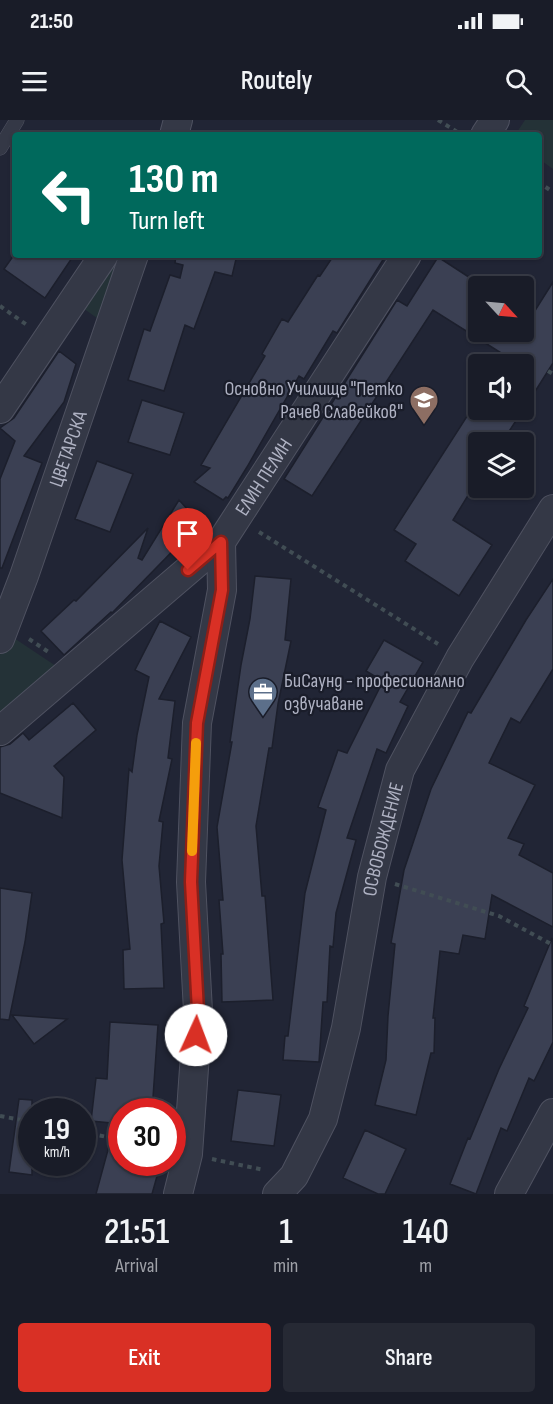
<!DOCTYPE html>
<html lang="en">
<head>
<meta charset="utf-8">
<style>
  :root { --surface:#191c28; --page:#262934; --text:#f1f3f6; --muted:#9fa1a8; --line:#373a45; --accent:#d93025 }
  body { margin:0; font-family:"Sofia Sans Condensed",sans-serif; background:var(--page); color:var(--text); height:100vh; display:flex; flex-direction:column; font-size:22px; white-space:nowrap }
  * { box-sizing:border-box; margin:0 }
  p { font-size:20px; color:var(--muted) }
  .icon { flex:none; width:33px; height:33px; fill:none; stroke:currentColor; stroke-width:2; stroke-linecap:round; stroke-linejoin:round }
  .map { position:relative; height:1074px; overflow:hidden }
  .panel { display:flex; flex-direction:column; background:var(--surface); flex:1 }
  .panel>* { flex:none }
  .hud { position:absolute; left:12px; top:12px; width:530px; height:126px; border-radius:6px; box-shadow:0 2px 4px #0004,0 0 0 2px var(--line); background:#00695c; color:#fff; overflow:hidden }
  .needle { width:39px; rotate:116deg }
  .controls { position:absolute; left:468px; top:156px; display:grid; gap:12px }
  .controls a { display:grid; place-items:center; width:66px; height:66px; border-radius:6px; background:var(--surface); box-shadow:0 2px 4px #0004,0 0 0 2px var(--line); font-size:30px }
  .speed { position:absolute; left:18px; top:978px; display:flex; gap:12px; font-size:30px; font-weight:700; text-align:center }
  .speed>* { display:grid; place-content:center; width:78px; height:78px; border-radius:50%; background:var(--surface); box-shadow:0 2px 4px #0004,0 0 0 2px var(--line); line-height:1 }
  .speed small { font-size:15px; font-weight:400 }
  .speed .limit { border:9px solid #d22; background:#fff; color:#111 }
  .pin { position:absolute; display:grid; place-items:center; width:51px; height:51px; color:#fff; margin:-62px -26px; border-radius:50% 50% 50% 0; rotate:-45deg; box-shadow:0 0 6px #0007 }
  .pin .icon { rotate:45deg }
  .me { position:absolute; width:66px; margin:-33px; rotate:2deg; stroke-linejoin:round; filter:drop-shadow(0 0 4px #0008) }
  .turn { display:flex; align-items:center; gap:21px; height:126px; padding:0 18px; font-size:27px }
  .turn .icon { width:78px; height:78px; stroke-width:2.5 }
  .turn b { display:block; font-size:42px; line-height:51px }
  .eta { display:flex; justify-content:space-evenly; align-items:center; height:102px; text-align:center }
  .eta b { font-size:36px; font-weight:600; line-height:42px }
  .cta { display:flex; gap:12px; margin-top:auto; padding:12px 18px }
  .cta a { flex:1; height:69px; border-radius:6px; background:var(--accent); color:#fff; font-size:24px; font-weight:600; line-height:69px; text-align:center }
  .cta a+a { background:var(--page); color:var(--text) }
  .status { display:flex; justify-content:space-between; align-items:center; height:42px; padding:0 30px; background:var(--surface); direction:ltr }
  .status svg { height:16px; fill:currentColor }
  header { display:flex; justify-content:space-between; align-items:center; height:78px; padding:0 18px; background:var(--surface); font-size:27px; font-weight:600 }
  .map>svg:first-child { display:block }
</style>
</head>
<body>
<div class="status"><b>21:50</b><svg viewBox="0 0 49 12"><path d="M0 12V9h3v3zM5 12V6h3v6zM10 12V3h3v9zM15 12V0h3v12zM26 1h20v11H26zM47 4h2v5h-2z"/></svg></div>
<header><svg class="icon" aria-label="menu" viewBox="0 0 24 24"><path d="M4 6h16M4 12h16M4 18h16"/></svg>Routely<svg class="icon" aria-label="search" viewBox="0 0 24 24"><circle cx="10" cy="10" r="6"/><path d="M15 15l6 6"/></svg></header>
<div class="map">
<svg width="553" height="1074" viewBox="0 0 553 1074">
  <rect width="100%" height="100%" fill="#212535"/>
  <path fill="#243237" d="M525 0H553V49L539 39 538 15H515Z
    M113 135H127L104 203 80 186Z
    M8 514 62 550 0 603V535Z"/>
  <path fill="#3b4053" stroke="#1c1f2c" stroke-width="1.5" d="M14 135H74L45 178 4 149Z
    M176 135H237L232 156 215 152 194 209 185 205 164 271 128 260 144 209 150 211 170 155 180 158 183 145 175 143Z
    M334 135H386L337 213 333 211 304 259 299 256 247 347 228 378 226 377 223 380 194 362 210 348 201 345 265 236 262 234 282 199 288 202 318 155 320 156Z
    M438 137 478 163V212H524V208L553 162V243L524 289V244H500L506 236 433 190 312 376 284 359 397 180 407 186Z
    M59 231 76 244 64 282 24 336 42 343 2 448H0V359L15 321 0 308 14 298Z
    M142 280 184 293 170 335 128 322Z
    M471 290H523L502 322H478V359L453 400 492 425 459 476 405 441 416 424 394 410Z
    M97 341 133 354 110 412 75 399Z
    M179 380 200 403 112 493 111 492 64 535 41 511 74 480 76 481 148 408 138 438 142 440Z
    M255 456 291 459 285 520 291 521 278 584 272 628H269L256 706 262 776H265L273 880 222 882 221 834H223L219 780H223L217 707 232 622H230L241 545 250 499Z
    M553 459V549L520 603 511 598 489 643 535 665 508 718 524 724 519 735 553 753V807L492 775 485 819 463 815 459 834 440 831 433 898H435L434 933H431L416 995 375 985 386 940 388 896 395 824 391 823 404 750 431 669 468 592 471 593 526 500Z
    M160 501 191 517 159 579 175 581 168 638 172 639 159 701 163 702 159 746 164 803 161 804 164 868 124 869 123 830 130 829 122 740 129 649 132 652 137 615 149 557 135 550Z
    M384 520 423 542 400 582 408 586 386 633 377 629 347 718 356 720 336 793 333 827 330 826 327 882H323L319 942 283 940 285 916H288L305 773 326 690 318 687 338 630 347 633 383 561 366 551Z
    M73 583 96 610 54 646 64 657 62 698 0 673V627L10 624 23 613 29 620Z
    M0 768 32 773 25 822 9 900 0 899Z
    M552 818 553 922 534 961 529 958 507 1011 501 1008 476 1074 450 1064 468 1018 470 1019 499 949 528 888 524 886Z
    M12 895 67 899 34 924Z
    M110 902 158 905 152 992H122V1004L91 1001 96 958 107 959Z
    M238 970 281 975 274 1026 231 1021Z
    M19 979 32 980V1055L9 1052Z
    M115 1004 122 1005V1042H161L152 1074H96Z
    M365 1010 406 1029 385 1074H378L343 1058Z"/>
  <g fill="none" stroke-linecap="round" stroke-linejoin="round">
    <g stroke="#4f5261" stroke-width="15">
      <path id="service" d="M0 28 17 0"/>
    </g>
    <g stroke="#4f5261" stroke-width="30">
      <g id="minor">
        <path d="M174 15 178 0"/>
        <path d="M485 15 495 0"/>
        <path d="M0 289 104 135"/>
        <path id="s1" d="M0 519 24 456 134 135"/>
        <path d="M0 611 221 422"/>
        <path id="s2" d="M178 1074 188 1034 198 891 191 762 197 603 222 470 221 422 407 135"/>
        <path id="s3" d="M277 1074 294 1056 323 999 346 908 372 757 400 650 460 538 553 389"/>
        <path d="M509 1074 553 993"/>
      </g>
    </g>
    <path stroke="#414d54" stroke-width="4" stroke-dasharray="4.5 4.5" stroke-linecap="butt" d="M438 0 459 13
      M538 62 553 72
      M0 186 27 205
      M548 251 553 254
      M259 412 438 524
      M29 519 50 533
      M395 764 499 796 553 825
      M0 996 32 1002
      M82 1012 122 1020
      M212 1039 264 1050"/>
    <use href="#service" stroke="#343846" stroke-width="14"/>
    <use href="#minor" stroke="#343846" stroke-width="28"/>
  </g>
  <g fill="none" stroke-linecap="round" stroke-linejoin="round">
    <g stroke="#8d1f18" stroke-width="15">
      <path id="route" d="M188 450 221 422 222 470 197 603 191 762 198 891 196 915"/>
    </g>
    <use href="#route" stroke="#d93025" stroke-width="10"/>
    <path stroke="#f59e0b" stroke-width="10" d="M192 731 196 623"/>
  </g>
  <defs>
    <g id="school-pin" transform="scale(1.5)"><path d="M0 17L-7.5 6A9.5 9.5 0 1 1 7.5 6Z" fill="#8d6e63" stroke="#1a1d2a"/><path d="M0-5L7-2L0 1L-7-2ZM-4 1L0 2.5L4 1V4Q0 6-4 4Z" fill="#fff"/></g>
    <g id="office-pin" transform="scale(1.5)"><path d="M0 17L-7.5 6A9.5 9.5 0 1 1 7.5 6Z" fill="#5c6f8a" stroke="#1a1d2a"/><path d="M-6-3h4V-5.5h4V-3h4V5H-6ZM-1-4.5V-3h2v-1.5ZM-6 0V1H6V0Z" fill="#fff"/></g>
  </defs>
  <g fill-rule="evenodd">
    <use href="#school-pin" x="424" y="280"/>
    <use href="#office-pin" x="263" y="572"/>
  </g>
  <g text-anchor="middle" stroke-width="4.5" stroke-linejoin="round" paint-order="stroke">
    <g font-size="20" fill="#afb2c3" stroke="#1a1d2a" text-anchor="end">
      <text x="403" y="275">Основно Училище "Петко<tspan x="403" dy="23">Рачев Славейков"</tspan></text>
      <text x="284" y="567" text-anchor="start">БиСаунд - професионално<tspan x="284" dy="23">озвучаване</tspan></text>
    </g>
    <g font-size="20" fill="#afb2c3" stroke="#1a1d2a">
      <text dy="7" stroke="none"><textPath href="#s1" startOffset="202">ЦВЕТАРСКА</textPath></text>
      <text dy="7" stroke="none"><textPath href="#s2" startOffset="734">ЕЛИН ПЕЛИН</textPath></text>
      <text dy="7" stroke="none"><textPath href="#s3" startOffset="375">ОСВОБОЖДЕНИЕ</textPath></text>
    </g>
  </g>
</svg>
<div class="controls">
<a><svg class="needle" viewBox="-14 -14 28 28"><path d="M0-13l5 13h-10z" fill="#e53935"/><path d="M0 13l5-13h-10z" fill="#9fa1a8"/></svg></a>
<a><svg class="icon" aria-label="sound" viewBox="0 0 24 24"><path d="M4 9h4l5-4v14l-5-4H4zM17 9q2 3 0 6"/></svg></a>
<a><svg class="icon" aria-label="layers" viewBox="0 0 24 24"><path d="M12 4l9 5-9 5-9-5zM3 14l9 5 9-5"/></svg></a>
</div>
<div class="speed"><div>19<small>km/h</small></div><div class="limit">30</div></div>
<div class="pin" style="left:188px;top:450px;background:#d93025"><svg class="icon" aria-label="arrive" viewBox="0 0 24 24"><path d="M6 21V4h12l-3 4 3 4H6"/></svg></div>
<svg class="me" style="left:196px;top:915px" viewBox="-20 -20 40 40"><circle r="19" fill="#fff"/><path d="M0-13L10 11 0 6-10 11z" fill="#d93025"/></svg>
<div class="hud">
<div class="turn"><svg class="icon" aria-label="left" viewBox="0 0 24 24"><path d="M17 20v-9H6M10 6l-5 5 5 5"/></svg><div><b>130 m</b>Turn left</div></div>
</div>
</div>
<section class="panel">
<div class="eta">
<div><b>21:51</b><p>Arrival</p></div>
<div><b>1</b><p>min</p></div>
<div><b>140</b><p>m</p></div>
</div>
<div class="cta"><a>Exit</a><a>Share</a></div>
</section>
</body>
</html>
